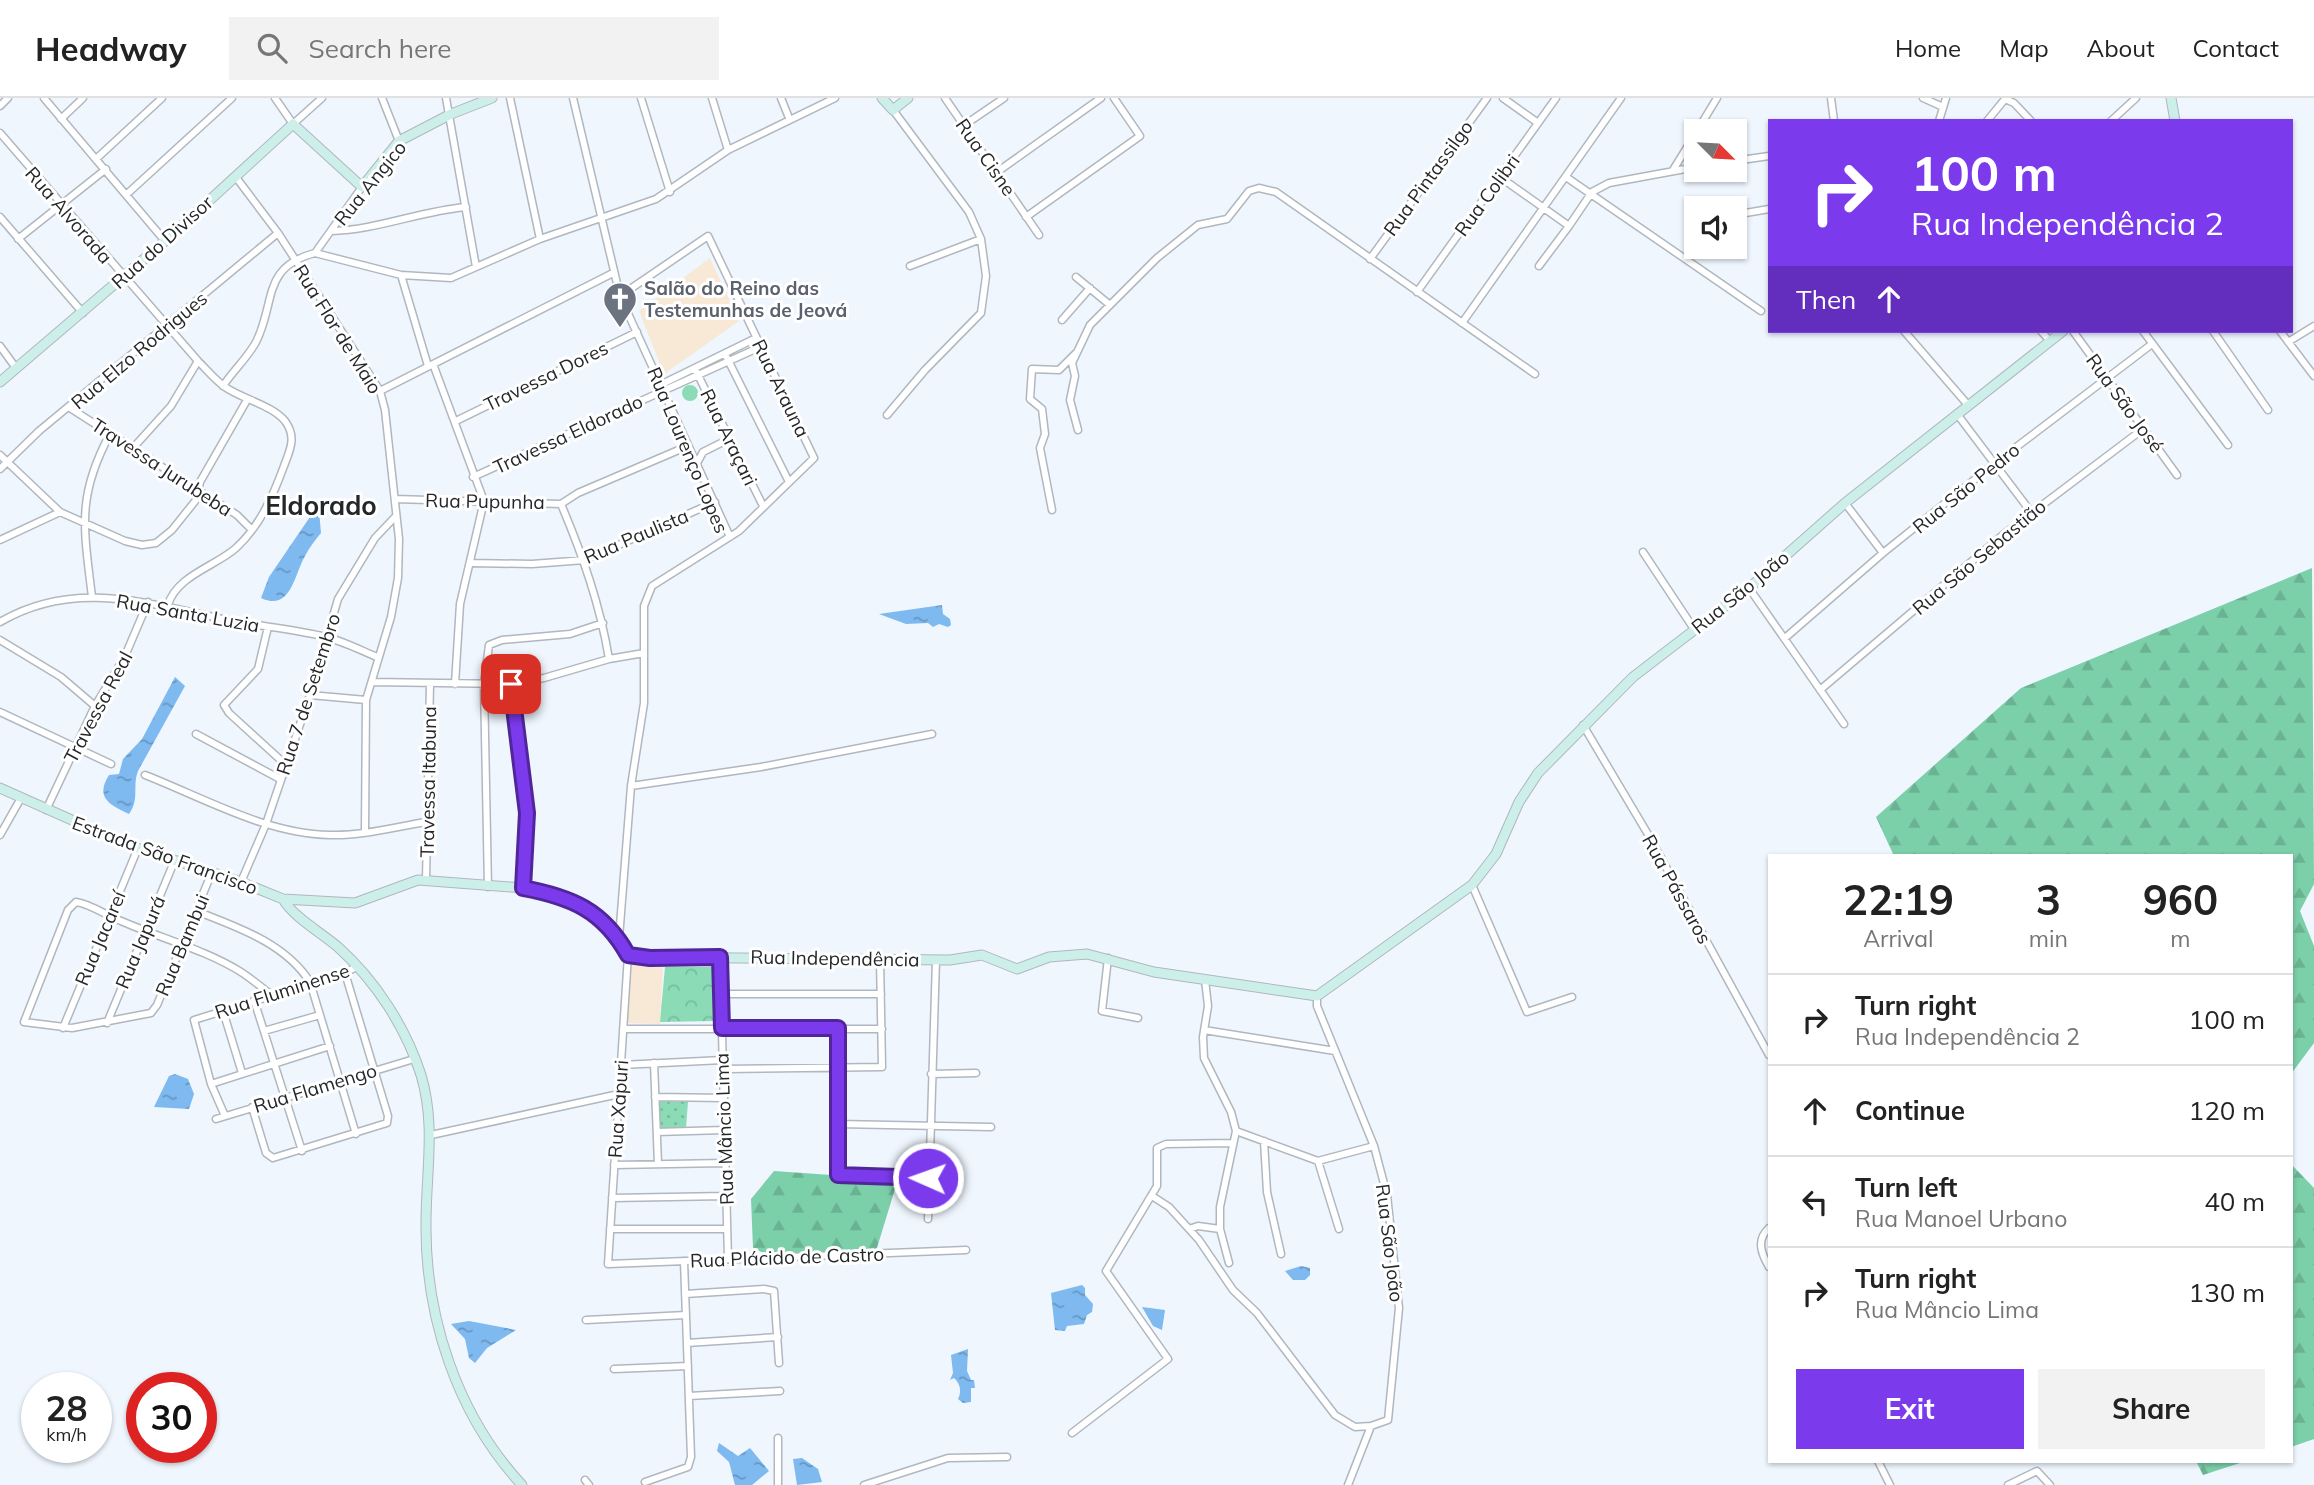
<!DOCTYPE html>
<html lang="en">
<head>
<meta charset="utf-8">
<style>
  :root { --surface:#fff; --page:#f2f2f2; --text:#222; --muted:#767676; --line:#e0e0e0; --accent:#7c3aed }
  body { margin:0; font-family:Mulish,sans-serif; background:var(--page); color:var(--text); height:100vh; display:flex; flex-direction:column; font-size:26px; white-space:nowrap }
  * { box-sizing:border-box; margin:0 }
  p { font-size:23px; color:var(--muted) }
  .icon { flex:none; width:38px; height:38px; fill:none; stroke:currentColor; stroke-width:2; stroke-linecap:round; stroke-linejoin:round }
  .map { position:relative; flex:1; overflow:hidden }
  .drawer { position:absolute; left:1768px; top:756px; width:525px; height:609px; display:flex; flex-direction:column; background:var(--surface); border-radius:0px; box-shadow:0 2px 5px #0004 }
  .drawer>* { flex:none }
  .top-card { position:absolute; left:1768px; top:21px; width:525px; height:214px; border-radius:0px; box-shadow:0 2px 5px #0004; background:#7c3aed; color:#fff; overflow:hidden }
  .needle { width:46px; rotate:114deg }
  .buttons { position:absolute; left:1684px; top:21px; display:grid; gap:14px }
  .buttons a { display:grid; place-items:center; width:63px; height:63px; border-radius:0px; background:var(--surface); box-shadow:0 2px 5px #0004; font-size:35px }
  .speed { position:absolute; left:21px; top:1274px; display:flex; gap:14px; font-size:35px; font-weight:700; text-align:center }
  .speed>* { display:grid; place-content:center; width:91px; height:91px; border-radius:50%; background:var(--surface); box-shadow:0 2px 5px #0004; line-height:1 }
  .speed small { font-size:18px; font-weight:400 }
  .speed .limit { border:10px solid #d22; background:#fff; color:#111 }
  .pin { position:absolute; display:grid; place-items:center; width:60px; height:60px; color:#fff; margin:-30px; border-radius:14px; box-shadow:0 4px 10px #0006 }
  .me { position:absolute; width:77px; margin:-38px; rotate:272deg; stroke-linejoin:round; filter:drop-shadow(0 0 5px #0008) }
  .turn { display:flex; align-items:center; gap:24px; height:147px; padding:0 28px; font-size:32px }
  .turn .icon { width:91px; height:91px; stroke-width:2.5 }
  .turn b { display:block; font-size:49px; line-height:60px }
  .then { display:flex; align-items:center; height:66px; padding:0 28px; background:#0003; gap:14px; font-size:26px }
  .eta { display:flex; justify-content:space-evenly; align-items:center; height:119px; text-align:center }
  .eta b { font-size:42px; font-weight:700; line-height:49px }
  .primary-button { display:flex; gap:14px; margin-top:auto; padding:14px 28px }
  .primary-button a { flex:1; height:80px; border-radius:0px; background:var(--accent); color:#fff; font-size:28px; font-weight:700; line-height:80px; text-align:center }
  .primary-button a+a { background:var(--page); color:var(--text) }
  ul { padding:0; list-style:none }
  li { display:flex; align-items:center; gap:21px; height:91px; padding:0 28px; border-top:2px solid var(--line) }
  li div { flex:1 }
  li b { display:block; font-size:26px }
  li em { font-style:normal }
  header { display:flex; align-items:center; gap:42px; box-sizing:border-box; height:98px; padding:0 35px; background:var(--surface); border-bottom:2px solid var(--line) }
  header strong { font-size:33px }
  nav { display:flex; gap:38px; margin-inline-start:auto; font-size:24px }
  .search { width:490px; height:63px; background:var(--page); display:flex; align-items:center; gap:18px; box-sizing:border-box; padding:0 24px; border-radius:0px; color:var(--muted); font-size:26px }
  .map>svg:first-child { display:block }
</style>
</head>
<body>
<header>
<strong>Headway</strong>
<div class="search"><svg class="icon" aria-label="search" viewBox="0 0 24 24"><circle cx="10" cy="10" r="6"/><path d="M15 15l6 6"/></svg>Search here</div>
<nav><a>Home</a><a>Map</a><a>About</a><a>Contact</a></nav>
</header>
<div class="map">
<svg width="2314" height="1387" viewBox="0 0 2314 1387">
  <defs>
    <pattern id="grass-dots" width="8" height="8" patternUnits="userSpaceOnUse" patternTransform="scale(1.75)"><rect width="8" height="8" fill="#8bdbb6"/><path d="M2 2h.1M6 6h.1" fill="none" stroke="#78bc9d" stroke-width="1.8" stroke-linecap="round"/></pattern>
    <pattern id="forest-firs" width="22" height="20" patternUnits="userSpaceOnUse" patternTransform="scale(1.75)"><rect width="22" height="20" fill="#7bcfa9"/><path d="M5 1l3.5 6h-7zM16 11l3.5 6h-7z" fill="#6ab292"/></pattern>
    <pattern id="park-crowns" width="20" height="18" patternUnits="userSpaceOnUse" patternTransform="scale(1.75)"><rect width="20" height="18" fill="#8bdbb6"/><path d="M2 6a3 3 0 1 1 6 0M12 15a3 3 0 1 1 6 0" fill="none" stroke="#78bc9d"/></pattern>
    <pattern id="water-ripples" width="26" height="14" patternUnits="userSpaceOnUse" patternTransform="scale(1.75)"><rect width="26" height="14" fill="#7eb9ef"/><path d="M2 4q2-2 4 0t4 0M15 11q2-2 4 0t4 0" fill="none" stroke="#6796c2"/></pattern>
  </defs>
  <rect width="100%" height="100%" fill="#eff6fe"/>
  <path fill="#f8e8d6" d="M710 160 739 223 664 276 639 213Z
    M629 864 663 868 660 926 626 925Z"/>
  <path fill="url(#grass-dots)" d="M659 1003 688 1004 686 1030 658 1032Z"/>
  <path fill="url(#forest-firs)" d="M2312 470 2314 786 2300 813 2314 848V945L2291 976V758H1894L1876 719 2021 590Z
    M2291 1066 2314 1090V1341L2291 1349Z
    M774 1073 888 1081 895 1091 876 1153 772 1159 753 1150 751 1101Z
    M2196 1363H2246L2203 1377Z"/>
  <path fill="url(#park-crowns)" d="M682 295a8 8 0 1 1 16 0a8 8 0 1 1-16 0Z
    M665 869H713V923L660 924Z"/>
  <path fill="url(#water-ripples)" d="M314 413H319L321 435C315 442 309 450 305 458 294 477 291 514 261 500L269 479Z
    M942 507 943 516 950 521 951 527 948 529 939 526 933 529 928 525 906 526 879 516Z
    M175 579 185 588 138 673C132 689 140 701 129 716 109 707 95 699 109 677L119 676 123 661 142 641Z
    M175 976 188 981 194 996 189 1011 154 1009 169 978Z
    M1301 1168 1310 1170V1177L1305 1182H1293L1285 1173Z
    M1082 1187 1085 1190V1197L1093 1206 1092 1214 1087 1217 1084 1226 1067 1228 1065 1233 1055 1232 1051 1195Z
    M1142 1209 1165 1212 1162 1232 1153 1228Z
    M469 1223 516 1232 487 1250 475 1265 469 1260 465 1241 451 1226Z
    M968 1251 967 1273 971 1282H974L975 1290H971V1304L963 1305 958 1301C962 1293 960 1285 954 1280L950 1282 953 1275 951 1257Z
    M719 1345 738 1358 750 1350 769 1373 752 1387H735L729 1364 717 1353Z
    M802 1360 818 1371 822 1384 797 1387 793 1361Z"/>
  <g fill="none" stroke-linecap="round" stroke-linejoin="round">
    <g stroke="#b0b7bf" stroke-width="9">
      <path id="street" d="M44 0 165 143
        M275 0 293 26 322 0
        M382 0 399 43
        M446 0 476 169
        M510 0 540 141
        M573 0 620 198 730 439
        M641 0 670 94
        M712 0 728 52
        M781 0 789 20
        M945 0 1039 137
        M1503 0 1538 25
        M1831 0 1834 23
        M1923 0 1943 9
        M0 8 8 0
        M61 21 83 0
        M1939 23 1946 0
        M1987 23 2005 1 2014 5 2031 23
        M2111 23 2136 0
        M963 28 1004 0
        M1697 33 1717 0
        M0 35 198 263C207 272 215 282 225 289 242 301 272 307 285 323 297 339 290 352 284 368 273 398 260 428 236 450 216 468 176 478 168 507
        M96 61 162 0
        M1734 63 1769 58
        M1673 72 1696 35
        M997 74 1101 0
        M235 78 278 135 380 293 385 312 399 441 398 480 391 519 366 602 365 734
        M1500 79 1569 128 1592 94 1609 85 1696 69
        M1566 79 1761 213
        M127 96 232 0
        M1734 117 1769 111
        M0 119 83 215
        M1026 119 1140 38 1114 0
        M1690 122 1696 123
        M331 133C377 132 420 113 466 109
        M18 141 106 71
        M315 155 401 177 451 180 540 141 656 101 728 52 835 0
        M1370 161 1487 0
        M910 168 981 141
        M1539 168 1569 128
        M401 177 428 268
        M1076 179 1110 207
        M1417 194 1556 0
        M1062 222 1090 190
        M1462 225 1621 0
        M1904 233 1968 307
        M2041 233 2050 243
        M2073 233 2177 377
        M2143 233 2228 347
        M2213 233 2268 312
        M2280 233 2314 278
        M2288 244 2314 228
        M0 248 16 270
        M725 256 789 384
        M433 266 484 403 460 506 455 586
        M695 271 763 408
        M660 287 756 240
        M223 288C233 273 248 259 256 244 276 205 261 169 315 155L362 89
        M380 293 613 175
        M70 310 237 417 252 432
        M1957 316 2031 414
        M887 317 925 272 981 215 986 178 981 141 969 114 893 12
        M456 323 637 234
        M1078 332 1070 302 1075 278 1072 265 1090 227 1157 160 1198 127 1227 121 1249 93 1259 90 1276 94 1535 276
        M132 351 171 308 198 263
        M0 357 60 414 125 443 142 447 156 445 172 432 196 402 200 384 247 302
        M697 365 703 354 729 341
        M0 371 39 333 278 135
        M473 379 760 249
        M395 401 561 406 578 395 688 348
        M1845 405 1883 455
        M561 406C582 456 600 506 609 561
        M1052 412 1040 350 1045 336 1042 311 1030 301 1032 271 1059 272 1076 255
        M0 442 60 414
        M1643 454 1694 531
        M472 465 532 466 585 462 715 404
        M1749 490 1844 626
        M92 499C84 431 76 399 110 336
        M0 524C75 480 149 506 228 522 259 528 291 531 322 538 341 542 360 552 377 559
        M268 529 258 571 224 607 229 615 285 666
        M1785 540 1883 455 1994 366 2152 246
        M0 542 61 579 95 608
        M372 584 511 586 544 580 609 561 644 555
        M511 586 527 715 523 790
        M1820 592 2004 436 2143 331
        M310 597 366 602
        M0 614 111 666
        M1583 627 1649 738 1769 957
        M196 636 280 681
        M145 677C204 700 266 736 330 737 362 738 395 729 426 724
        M631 688 761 669 932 636
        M46 712 95 608 125 558 148 504
        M0 737 21 700
        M212 774 157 907 151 915 72 930 24 924 68 812 76 804C91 806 107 818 121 823 160 840 206 852 241 874 252 881 262 890 272 897
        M426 782 430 586
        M241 784 266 726 310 597 338 501 375 440 395 419
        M1472 787 1527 914 1572 899
        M488 789 484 586 489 547 502 542 570 536 603 525
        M196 813C237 829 285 845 310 884L356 1036
        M619 840 631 688 644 605V508L652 488 739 433 814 360 708 138 620 198
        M628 857 608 1166 966 1152
        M720 859 728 1161
        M1108 860 1102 913 1138 920
        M1205 882 1208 908 1203 939 1204 960 1231 1014 1236 1033 1220 1109V1131L1229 1165
        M721 896H881
        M254 902 302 1053
        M223 913 242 975
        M107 925 174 764
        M63 930 138 750
        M838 930V1077L928 1081
        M623 931H882
        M1204 932 1335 953
        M264 933 320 917
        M654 965 658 1066
        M621 967 723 962
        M723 971 882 969 880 860
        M931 976 976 975
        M211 986 330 948
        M655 999 724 1000
        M252 1009 266 1055 273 1060 387 1025 388 1018 345 875
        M225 1018 211 986 194 922 345 875 358 868
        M216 1021 414 961
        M838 1026 991 1029
        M1236 1033 1318 1063 1374 1048
        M657 1034 724 1032
        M431 1037 619 996
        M1264 1043 1267 1094 1281 1156
        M1318 1063 1339 1131
        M614 1067 725 1065
        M1152 1098 1169 1109 1199 1142 1233 1192 1257 1215 1335 1317 1355 1329 1371 1328 1388 1322 1399 1210 1387 1097 1374 1048 1317 908V898
        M612 1100 726 1098
        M928 1121 936 862
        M1769 1130C1756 1142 1761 1155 1769 1169
        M610 1131H727
        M1189 1131 1198 1128 1220 1131
        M685 1196 764 1191 774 1193 779 1265
        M586 1222 686 1217
        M687 1245 778 1239
        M614 1271 688 1268
        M689 1298 780 1293
        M1072 1335 1168 1261 1106 1173 1157 1088V1050L1166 1046 1232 1045
        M778 1340V1387
        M1878 1363 1890 1387
        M585 1382 589 1387
        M645 1384 688 1369 691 1359 684 1163
        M864 1387 948 1360 1007 1359
        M1348 1387 1371 1328
        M2008 1387 2037 1373 2050 1387"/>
    </g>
    <g stroke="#b0b7bf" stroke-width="11">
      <path id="secondary" d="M882 0 893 12 908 0
        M2171 0 2175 23
        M0 284 165 143 293 26 362 89 399 43 451 16 492 0
        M0 690 128 747 241 784 283 801 355 805 418 782 523 790 561 798 592 813 619 840 628 857 638 859 950 862 982 857 1017 871 1049 859 1087 856 1154 874 1317 898 1472 787 1496 756 1519 704 1538 675 1633 579 1749 490 1845 405 2063 233
        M283 801C292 818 323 836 338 849 376 883 406 930 421 977 436 1027 426 1074 426 1125 425 1219 457 1317 522 1387"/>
    </g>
    <use href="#street" stroke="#fff" stroke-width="6"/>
    <use href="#secondary" stroke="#ccefea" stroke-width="9"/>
  </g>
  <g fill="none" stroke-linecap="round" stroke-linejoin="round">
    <g stroke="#51269a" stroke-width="18">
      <path id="route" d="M511 586 527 715 523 790C571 799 603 812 628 857L650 860 720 859 722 930H838V1077L928 1080"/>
    </g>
    <use href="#route" stroke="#7c3aed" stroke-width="12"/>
  </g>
  <defs>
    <g id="church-pin" transform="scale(1.75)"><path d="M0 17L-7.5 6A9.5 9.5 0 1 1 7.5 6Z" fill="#6b7280" stroke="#fff"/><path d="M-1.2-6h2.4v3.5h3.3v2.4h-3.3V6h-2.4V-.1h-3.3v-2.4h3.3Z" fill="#fff"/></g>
  </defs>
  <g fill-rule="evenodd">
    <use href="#church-pin" x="620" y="201"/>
  </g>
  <g text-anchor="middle" stroke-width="6" stroke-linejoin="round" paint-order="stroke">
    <g font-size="19" fill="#24272a" stroke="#fff">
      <text transform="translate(986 59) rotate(55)" y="7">Rua Cisne</text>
      <text transform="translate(1428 80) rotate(-54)" y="7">Rua Pintassilgo</text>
      <text transform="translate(370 85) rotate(-51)" y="7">Rua Angico</text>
      <text transform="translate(1487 97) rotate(-54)" y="7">Rua Colibri</text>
      <text transform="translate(69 117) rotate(49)" y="7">Rua Alvorada</text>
      <text transform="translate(162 144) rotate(-42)" y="7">Rua do Divisor</text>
      <text transform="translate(338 231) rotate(58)" y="7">Rua Flor de Maio</text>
      <text transform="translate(139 252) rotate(-40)" y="7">Rua Elzo Rodrigues</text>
      <text transform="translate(546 278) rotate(-26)" y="7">Travessa Dores</text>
      <text transform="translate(781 290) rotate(64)" y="7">Rua Arauna</text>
      <text transform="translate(2125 305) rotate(54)" y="7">Rua São José</text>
      <text transform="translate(568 336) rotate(-25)" y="7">Travessa Eldorado</text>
      <text transform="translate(729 339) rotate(64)" y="7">Rua Araçari</text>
      <text transform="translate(688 352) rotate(67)" y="7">Rua Lourenço Lopes</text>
      <text transform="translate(162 369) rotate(33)" y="7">Travessa Jurubeba</text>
      <text transform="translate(1966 390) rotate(-39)" y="7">Rua São Pedro</text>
      <text transform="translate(485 403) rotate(1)" y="7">Rua Pupunha</text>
      <text transform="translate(636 438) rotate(-23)" y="7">Rua Paulista</text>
      <text transform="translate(1979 459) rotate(-40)" y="7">Rua São Sebastião</text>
      <text transform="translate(1740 494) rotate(-39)" y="7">Rua São João</text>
      <text transform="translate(188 515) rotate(10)" y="7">Rua Santa Luzia</text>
      <text transform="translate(308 596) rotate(-72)" y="7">Rua 7 de Setembro</text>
      <text transform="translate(98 609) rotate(-62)" y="7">Travessa Real</text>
      <text transform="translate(428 684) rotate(-89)" y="7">Travessa Itabuna</text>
      <text transform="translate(165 757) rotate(20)" y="7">Estrada São Francisco</text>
      <text transform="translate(1677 791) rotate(61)" y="7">Rua Pássaros</text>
      <text transform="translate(100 840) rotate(-67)" y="7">Rua Jacareí</text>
      <text transform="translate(140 844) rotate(-67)" y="7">Rua Japurá</text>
      <text transform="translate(182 847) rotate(-67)" y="7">Rua Bambui</text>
      <text transform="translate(835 860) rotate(1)" y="7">Rua Independência</text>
      <text transform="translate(282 893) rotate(-18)" y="7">Rua Fluminense</text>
      <text transform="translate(315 990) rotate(-17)" y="7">Rua Flamengo</text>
      <text transform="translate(618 1011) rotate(-86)" y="7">Rua Xapuri</text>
      <text transform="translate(724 1031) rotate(-92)" y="7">Rua Mâncio Lima</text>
      <text transform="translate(1390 1145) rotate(83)" y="7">Rua São João</text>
      <text transform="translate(787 1159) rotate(-2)" y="7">Rua Plácido de Castro</text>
    </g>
    <g font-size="19" font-weight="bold" fill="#5b616d" stroke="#fff" text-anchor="start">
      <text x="644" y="197">Salão do Reino das<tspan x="644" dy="22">Testemunhas de Jeová</tspan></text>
    </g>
    <g font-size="26" font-weight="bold" fill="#24272a" stroke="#fff">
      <text x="321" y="417">Eldorado</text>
    </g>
  </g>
</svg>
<div class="buttons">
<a><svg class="needle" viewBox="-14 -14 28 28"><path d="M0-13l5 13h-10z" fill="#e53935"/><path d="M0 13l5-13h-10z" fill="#767676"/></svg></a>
<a><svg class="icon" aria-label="sound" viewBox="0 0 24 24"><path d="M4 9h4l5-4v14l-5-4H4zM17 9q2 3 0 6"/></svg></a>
</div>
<div class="speed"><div>28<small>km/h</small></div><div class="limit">30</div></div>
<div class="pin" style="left:511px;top:586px;background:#d93025"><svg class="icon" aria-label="arrive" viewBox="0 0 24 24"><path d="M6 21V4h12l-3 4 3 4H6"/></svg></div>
<svg class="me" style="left:928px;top:1080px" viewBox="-20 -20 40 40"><circle r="17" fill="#7c3aed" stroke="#fff" stroke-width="3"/><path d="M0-11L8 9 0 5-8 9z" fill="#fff"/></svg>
<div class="top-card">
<div class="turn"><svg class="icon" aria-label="right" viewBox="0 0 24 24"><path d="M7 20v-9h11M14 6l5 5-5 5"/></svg><div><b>100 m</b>Rua Independência 2</div></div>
<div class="then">Then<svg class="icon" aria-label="ahead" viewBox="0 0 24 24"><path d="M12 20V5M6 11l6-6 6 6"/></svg></div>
</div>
<section class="drawer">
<div class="eta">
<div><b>22:19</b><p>Arrival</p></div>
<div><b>3</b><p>min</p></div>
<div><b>960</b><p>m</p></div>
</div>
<ul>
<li><svg class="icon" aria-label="right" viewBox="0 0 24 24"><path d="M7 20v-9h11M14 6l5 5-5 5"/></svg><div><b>Turn right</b><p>Rua Independência 2</p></div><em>100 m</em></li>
<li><svg class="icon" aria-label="ahead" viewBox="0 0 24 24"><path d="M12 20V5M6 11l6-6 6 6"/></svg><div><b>Continue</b></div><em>120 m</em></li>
<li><svg class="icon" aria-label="left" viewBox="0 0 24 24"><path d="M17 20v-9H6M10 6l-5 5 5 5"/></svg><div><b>Turn left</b><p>Rua Manoel Urbano</p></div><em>40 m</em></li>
<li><svg class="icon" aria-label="right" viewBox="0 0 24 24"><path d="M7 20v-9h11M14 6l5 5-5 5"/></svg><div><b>Turn right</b><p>Rua Mâncio Lima</p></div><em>130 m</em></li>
</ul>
<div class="primary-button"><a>Exit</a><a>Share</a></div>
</section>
</div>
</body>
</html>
